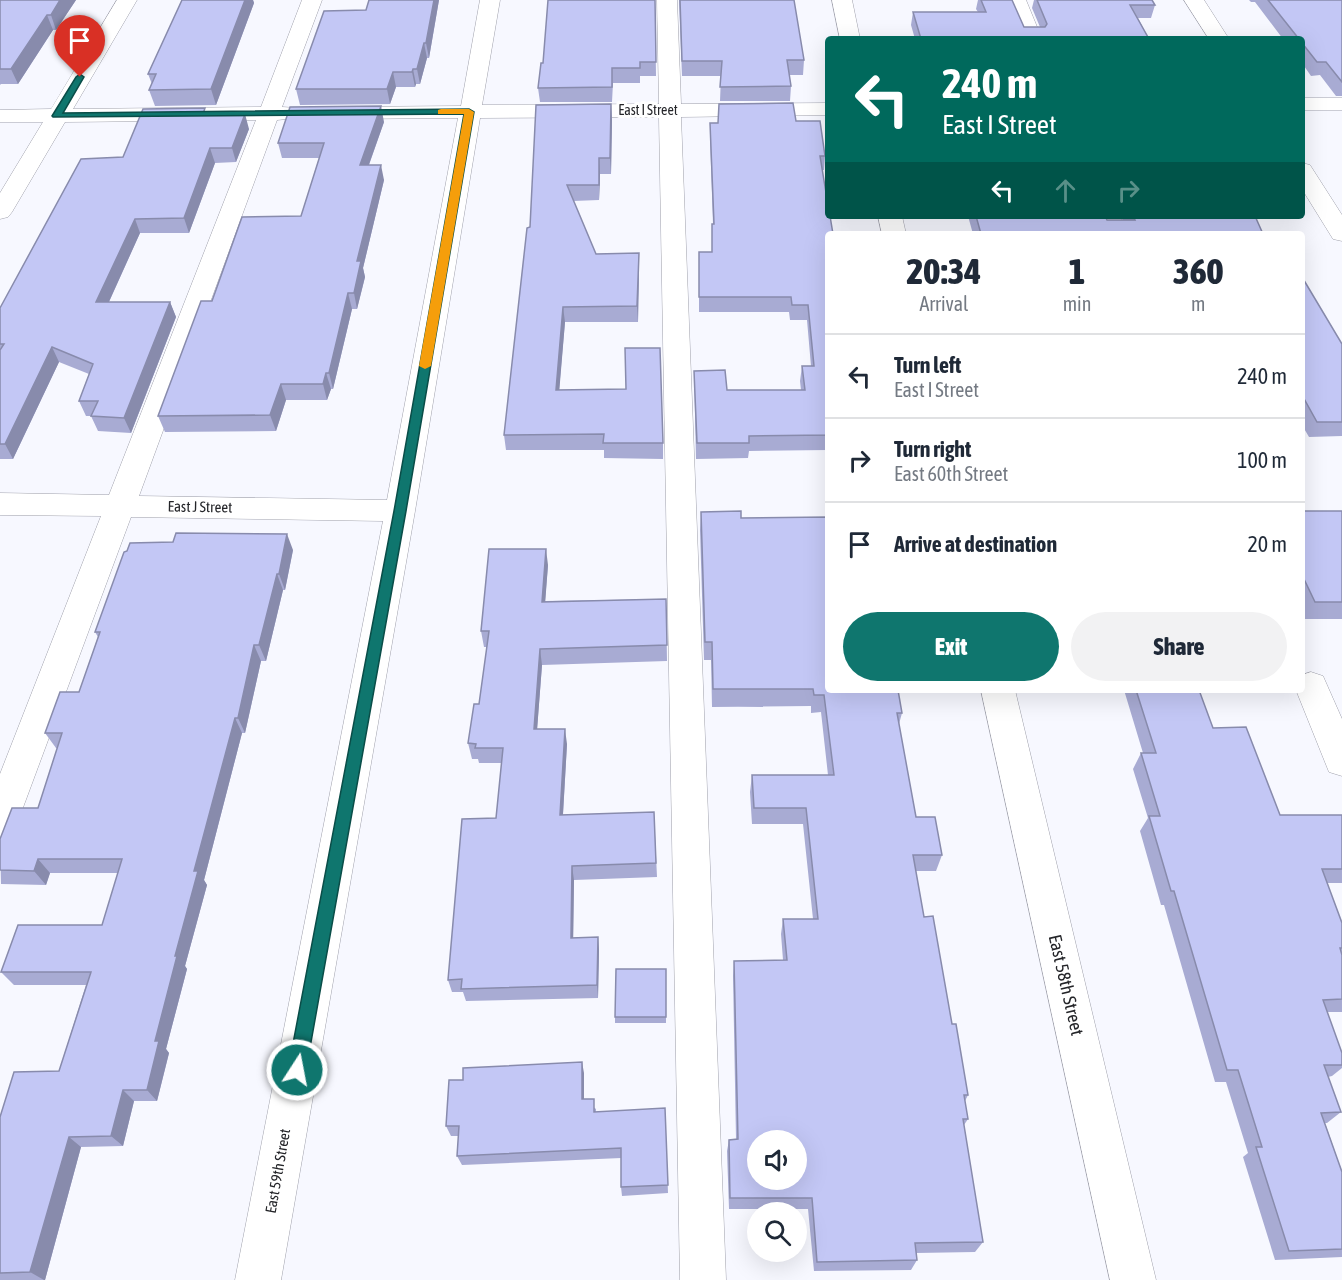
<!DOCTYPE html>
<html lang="en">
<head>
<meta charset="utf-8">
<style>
  :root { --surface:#fff; --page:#f2f2f3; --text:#1f2937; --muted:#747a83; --line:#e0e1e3; --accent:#0f766e }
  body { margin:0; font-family:"Asap Condensed",sans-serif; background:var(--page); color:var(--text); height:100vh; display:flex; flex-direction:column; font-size:22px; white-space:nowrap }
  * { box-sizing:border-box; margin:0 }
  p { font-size:20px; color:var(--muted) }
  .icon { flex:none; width:33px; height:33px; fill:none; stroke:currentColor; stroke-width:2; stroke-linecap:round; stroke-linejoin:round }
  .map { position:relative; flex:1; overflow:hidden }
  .sheet { position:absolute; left:825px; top:231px; width:480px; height:462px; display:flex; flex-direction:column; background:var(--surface); border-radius:6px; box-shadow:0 6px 24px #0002 }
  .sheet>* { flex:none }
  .top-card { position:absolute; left:825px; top:36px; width:480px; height:183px; border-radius:6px; box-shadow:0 6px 24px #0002; background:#00695c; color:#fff; overflow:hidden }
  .controls { position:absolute; left:747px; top:1130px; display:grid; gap:12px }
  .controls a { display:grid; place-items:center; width:60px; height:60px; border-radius:50%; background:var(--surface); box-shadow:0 6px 24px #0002; font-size:30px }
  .pin { position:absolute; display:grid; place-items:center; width:51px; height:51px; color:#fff; margin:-62px -26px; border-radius:50% 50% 50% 0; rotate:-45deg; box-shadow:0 0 6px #0007 }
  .pin .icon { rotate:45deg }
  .me { position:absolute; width:66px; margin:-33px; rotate:11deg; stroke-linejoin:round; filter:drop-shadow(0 0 4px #0008) }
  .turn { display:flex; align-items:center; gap:21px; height:126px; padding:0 18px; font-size:27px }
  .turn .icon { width:78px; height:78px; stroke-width:2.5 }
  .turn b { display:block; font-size:42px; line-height:51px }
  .lanes { display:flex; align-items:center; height:57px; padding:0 18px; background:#0003; justify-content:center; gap:30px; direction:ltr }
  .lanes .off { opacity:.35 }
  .eta { display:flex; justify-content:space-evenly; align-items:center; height:102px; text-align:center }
  .eta b { font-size:36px; font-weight:800; line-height:42px }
  .action { display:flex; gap:12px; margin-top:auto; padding:12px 18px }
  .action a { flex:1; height:69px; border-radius:36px; background:var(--accent); color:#fff; font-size:24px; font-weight:800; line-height:69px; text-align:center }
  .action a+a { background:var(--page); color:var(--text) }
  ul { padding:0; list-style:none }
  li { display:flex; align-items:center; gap:18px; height:84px; padding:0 18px; border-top:2px solid var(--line) }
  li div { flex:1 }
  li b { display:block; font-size:22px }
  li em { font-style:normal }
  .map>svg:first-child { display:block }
</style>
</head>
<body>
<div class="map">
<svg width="1342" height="1280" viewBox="0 0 1342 1280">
  <rect width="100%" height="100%" fill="#f7f8ff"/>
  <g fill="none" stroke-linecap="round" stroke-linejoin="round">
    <g stroke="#9fa0ab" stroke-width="1">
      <path id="minor" d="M117 0H137L73 109 261 107 302 0H322L282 107 297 108 300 113 297 118 277 120 139 496 387 500 458 118 338 119 330 118 327 113 330 108 338 107 461 106 480 0H500L482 105 659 104 657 0H677L681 104 828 103V115L681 117 726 1280H680L659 117 480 118 415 511 281 1280H235L383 521 131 517 18 821 13 832 0 837V774L101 516 0 515V493L109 495 256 120 65 122 12 212 8 217 0 219V193L43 122H0V110L51 109Z
        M832 0H852L860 39H840Z
        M1006 0H1026L1042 39H1022Z
        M1184 0H1204L1229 39H1209Z
        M1302 98H1342V110H1302Z
        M1302 163 1310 165 1342 215V241L1333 239 1302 189Z
        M878 216H902L906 234H882Z
        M1096 216H1120L1128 234H1104Z
        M1311 672 1323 676 1342 719V776L1329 772 1296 690H1302V675Z
        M981 690H1015L1156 1280H1110Z"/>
    </g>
    <use href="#minor" fill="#fff" fill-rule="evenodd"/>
  </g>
  <path fill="#a8abd3" d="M0 0H76L56 30H53L18 84H1L0 85Z
    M182 0H253L254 3 216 105 155 106 149 90 152 84 148 74Z
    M369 0H439L429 58H427L420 84H416L415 87H396L390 104 300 105 296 89 366 10Z
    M655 0 656 76H640V83H613L612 102H540L538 88 543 63Z
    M679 0H794L804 60 803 75H789L791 86 790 101H720L721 76H682Z
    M978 0H1012L1024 27H1040L1032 8 1034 0H1152L1155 5 1151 18H1138L1149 39H915L911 25 913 12H978L976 9Z
    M1249 0H1342V96H1336L1320 75 1311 76 1302 63V39H1283L1255 2H1251Z
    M611 104 612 120 611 174H600L599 200 573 201 596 254 639 253 638 322H565L559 390 663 443V459L604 458V450H506L504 435 530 227Z
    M207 114 249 129 236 162 215 163 189 233H140L109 302H170L176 317 131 433 98 431 91 416H86L79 401 89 374 59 362 13 459H0V308L123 157Z
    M796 121 825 156 824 170H822L828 234V450L749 451 748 458 696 459 694 371 727 390H801L800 381 802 366H811L807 320H790L789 312H699V252H712V224H713L710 138V123Z
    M384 122 369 165 384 180 363 268 365 277 357 309H352L333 389H331L327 400H286L276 431 165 432 158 416 212 301 301 216 319 158H282L278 143Z
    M968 216H1105L1107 220H1123L1121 216H1262L1261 219H1256L1263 234H973Z
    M1302 277 1342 344V436L1309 437 1302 425Z
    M1302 511H1342V619H1304L1302 613Z
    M701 512 741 518 902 713 899 724 916 817 942 855 936 871H916L924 917 952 1024 968 1095 965 1101 968 1119 964 1125 983 1242 975 1252 916 1253 917 1260 911 1270 814 1271 808 1209H729L727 1151 729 1140 736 1139 733 976 734 961 783 960 781 934 783 919H813L803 824H752L750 792 752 775H828L821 712 811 713V706L712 707 711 660H704L700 530Z
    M293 550 285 590H283L266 661H261L245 733H242L204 880 207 885 185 966 187 969 166 1049 169 1053 157 1101H134L123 1146 81 1147 45 1280H0V1117L59 1071 86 985H14L1 972 102 925 118 873H50L46 885 1 884 0 839 38 808 57 748H56L45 733 79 692 98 637 95 632Z
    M548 565 545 601 666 599 667 661 542 665 537 729 567 744 563 815 654 812 657 877 574 880 573 938 598 937 599 950 598 998 466 1001 463 992H452L448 980 496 818 502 763H479L478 759H472L468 743 479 704 487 647H484L481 631Z
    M1124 690H1199L1213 728 1280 815H1342V883H1327L1342 923V1012H1327L1342 1065V1068L1332 1076 1328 1077 1341 1112 1327 1123H1325L1342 1172V1257L1275 1260 1243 1157 1248 1153 1226 1082H1215L1164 905H1161L1140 831 1148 818 1133 769 1141 753H1143Z
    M666 969V1023H615V1017Z
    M584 1073V1099L596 1109V1112L665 1108 668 1193 622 1196 621 1187V1158L462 1165 457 1156 459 1136H451L446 1126Z"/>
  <path fill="#888bac" d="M60 0H76L56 30 51 15Z
    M245 0H253L254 3 216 105 211 89Z
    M434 0H439L429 58 426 43Z
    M47 15 53 30 18 84 11 69Z
    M424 43 427 58 420 84 417 69Z
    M413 69 416 84 415 87 412 72Z
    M393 72 396 87 390 104 387 89Z
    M611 104 612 120 611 174 610 158Z
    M381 106 384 122 363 181 360 165Z
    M245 114 249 129 236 162 232 148Z
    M210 148 215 163 189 233 184 218Z
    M599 158 600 174 599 200Z
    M381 165 384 180 363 268 365 277 357 309 354 293 357 261Z
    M135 219 140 233 102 317 96 302Z
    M639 253V269L638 322 637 306Z
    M348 293 352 309 333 389 329 373Z
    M170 302 176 317 131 433 124 418Z
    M563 307 565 322 558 406 556 390Z
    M52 347 59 362 13 459 5 444Z
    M326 373 331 389 327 400 323 384Z
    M281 384 286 400 276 431 270 415Z
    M287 534 293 550 285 590 279 574Z
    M546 549 548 565 544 618 542 602Z
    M277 574 283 590 266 661 259 645Z
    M254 645 261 661 245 733 238 718Z
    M540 649 542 665 536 744 534 729Z
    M235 718 242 733 204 880 207 885 185 966 187 969 166 1049 169 1053 157 1101 147 1090 155 1041 194 871Z
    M565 729 567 744 562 830 560 815Z
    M38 859 50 873 46 885 34 871Z
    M572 866 574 880 573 951 571 938Z
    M598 937 599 950 598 998 597 985Z
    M582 1062 584 1073V1109L582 1099Z
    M123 1090 134 1101 123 1146 111 1136Z
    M69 1137 81 1147 45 1280H44L30 1272Z"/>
  <path fill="#c3c7f5" stroke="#888bac" stroke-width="1.5" fill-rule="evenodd" d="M0 0H60L51 15H47L11 69H0Z
    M182 0H245L211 89 149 90 156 74H148Z
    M369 0H434L426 43H424L417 69H413L412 72H393L387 89H296L324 11 366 10Z
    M548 0H655L656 62H640V68H612V87L538 88 541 63H543Z
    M680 0H794L804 60H787L791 86 720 87 722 61H682Z
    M981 0H1012L1024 27H1045L1047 24 1037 0H1152L1155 5H1130L1149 39H921L913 12H986Z
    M1268 0H1342V82L1326 62H1317L1302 43V39H1299Z
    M793 103 796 121H820L825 156H820L828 205V216H830L833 234H828V435L749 436V443H697L694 371 725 370 727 390H805L802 366H814L808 305H792L791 297H699V252H712V224H714L710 123H718L719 104Z
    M611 104 610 158H599V185H567L596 254 639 253 637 306 563 307 556 390 626 389 625 348H660L663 443H603L604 434 504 435 527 228 530 227 536 105Z
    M381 106 360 165H381L357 261H361L354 293H348L329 373H326L323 384H281L270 415 158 416 201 301H212L242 217 301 216 324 143H278L290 107Z
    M205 108 203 114H245L232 148H210L184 218 135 219 96 302H170L124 418 91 416 98 401H79L93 364 52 347 5 444H0V350L4 344H0V308L81 159 123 157 143 109Z
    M976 216H1105L1107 220H1135L1133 216H1255L1263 234H1180L1167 233 981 234Z
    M1302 277 1342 344V422H1317L1302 395Z
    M741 511V518L828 517V690H898L902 713H897L916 817H935L942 855H913L924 917 933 916 952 1024H956L968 1095H964L968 1119H963L983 1242 915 1243 917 1260 817 1262 812 1198H730L729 1140 738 1139 734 961 787 960 783 919H818L806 808H754L752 775H834L824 695H814L813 689H713L712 642H705L701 512ZM758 1140H796V1179H758Z
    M1302 511H1342V602H1315L1303 577H1302Z
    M176 533 287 534 279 574H277L259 645H254L238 718H235L194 871H198L175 956H177L155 1041H159L147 1090H123L111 1136 69 1137 30 1272 0 1273V1117L14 1072 59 1071 91 972H1L18 925H102L122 859H38L34 871 0 870V839L12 808H38L62 733H45L60 692H79L100 632H95L124 552 127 551 130 543 173 542Z
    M489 549H546L542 602 666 599 667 645 540 649 534 729H565L560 815 654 812 656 863 572 866 571 938 598 937 597 985 461 989 462 979 448 980 462 819 496 818 503 748H475L476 744 468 743 474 704H479L489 631H481Z
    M1136 690H1199L1213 728 1246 727 1280 815H1342V869H1322L1342 923V948H1340L1342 955V999L1323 1000 1342 1053V1065H1324L1341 1112 1321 1113 1342 1172V1249L1289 1251 1256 1147H1262L1238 1070H1227L1174 891H1171L1149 816H1160L1141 753H1156Z
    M616 969H666V1017H615Z
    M582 1062V1099H594V1112L665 1108 668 1185 621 1187V1148L457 1156 459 1126H446L449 1080H463V1068Z"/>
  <path fill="#0f766e" stroke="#0a4d48" stroke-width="1.5" d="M80 74 84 77 63 113 469 109 474 112 406 511 306 1070 303 1076 297 1079 291 1076 288 1070 394 511 464 114 53 117 52 116 76 77Z"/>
  <path fill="#f59e0b" d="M441 109H469L474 112 431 366 425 369 419 366 464 114H438V110Z"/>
  <g text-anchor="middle" stroke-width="6" stroke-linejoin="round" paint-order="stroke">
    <g font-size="14" fill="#242529" stroke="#fff">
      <text x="648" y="115">East I Street</text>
    </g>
    <g font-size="15" fill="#242529" stroke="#fff">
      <text transform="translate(200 507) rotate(1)" y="5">East J Street</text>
      <text transform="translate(278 1171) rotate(-80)" y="5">East 59th Street</text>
    </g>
    <g font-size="18" fill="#242529" stroke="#fff">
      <text transform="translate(1066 985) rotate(77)" y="6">East 58th Street</text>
    </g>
  </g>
</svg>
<div class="controls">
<a><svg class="icon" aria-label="sound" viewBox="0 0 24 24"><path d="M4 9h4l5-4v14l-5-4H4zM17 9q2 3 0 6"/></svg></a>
<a><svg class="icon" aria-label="search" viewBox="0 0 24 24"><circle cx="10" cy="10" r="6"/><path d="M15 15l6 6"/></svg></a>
</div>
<div class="pin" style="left:80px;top:77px;background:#d93025"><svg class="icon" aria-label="arrive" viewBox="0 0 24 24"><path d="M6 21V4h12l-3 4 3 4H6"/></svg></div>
<svg class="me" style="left:297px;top:1070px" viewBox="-20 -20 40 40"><circle r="17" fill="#0f766e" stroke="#fff" stroke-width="3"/><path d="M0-11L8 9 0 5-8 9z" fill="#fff"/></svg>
<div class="top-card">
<div class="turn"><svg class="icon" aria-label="left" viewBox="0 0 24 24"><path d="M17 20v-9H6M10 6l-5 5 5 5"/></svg><div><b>240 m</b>East I Street</div></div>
<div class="lanes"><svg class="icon" aria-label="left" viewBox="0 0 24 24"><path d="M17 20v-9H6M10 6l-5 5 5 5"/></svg><svg class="icon off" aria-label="ahead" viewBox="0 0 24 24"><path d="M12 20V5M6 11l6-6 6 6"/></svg><svg class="icon off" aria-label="right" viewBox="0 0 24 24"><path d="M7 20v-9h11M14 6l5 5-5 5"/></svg></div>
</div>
<section class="sheet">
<div class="eta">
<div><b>20:34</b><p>Arrival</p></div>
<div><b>1</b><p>min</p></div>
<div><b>360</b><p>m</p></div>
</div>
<ul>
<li><svg class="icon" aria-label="left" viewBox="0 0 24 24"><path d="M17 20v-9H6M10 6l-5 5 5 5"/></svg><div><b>Turn left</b><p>East I Street</p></div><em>240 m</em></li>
<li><svg class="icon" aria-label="right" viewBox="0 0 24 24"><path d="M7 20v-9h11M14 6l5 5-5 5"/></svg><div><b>Turn right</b><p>East 60th Street</p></div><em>100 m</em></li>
<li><svg class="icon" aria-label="arrive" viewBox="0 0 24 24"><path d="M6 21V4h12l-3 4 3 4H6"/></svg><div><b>Arrive at destination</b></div><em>20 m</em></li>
</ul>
<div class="action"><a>Exit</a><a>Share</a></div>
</section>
</div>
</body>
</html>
